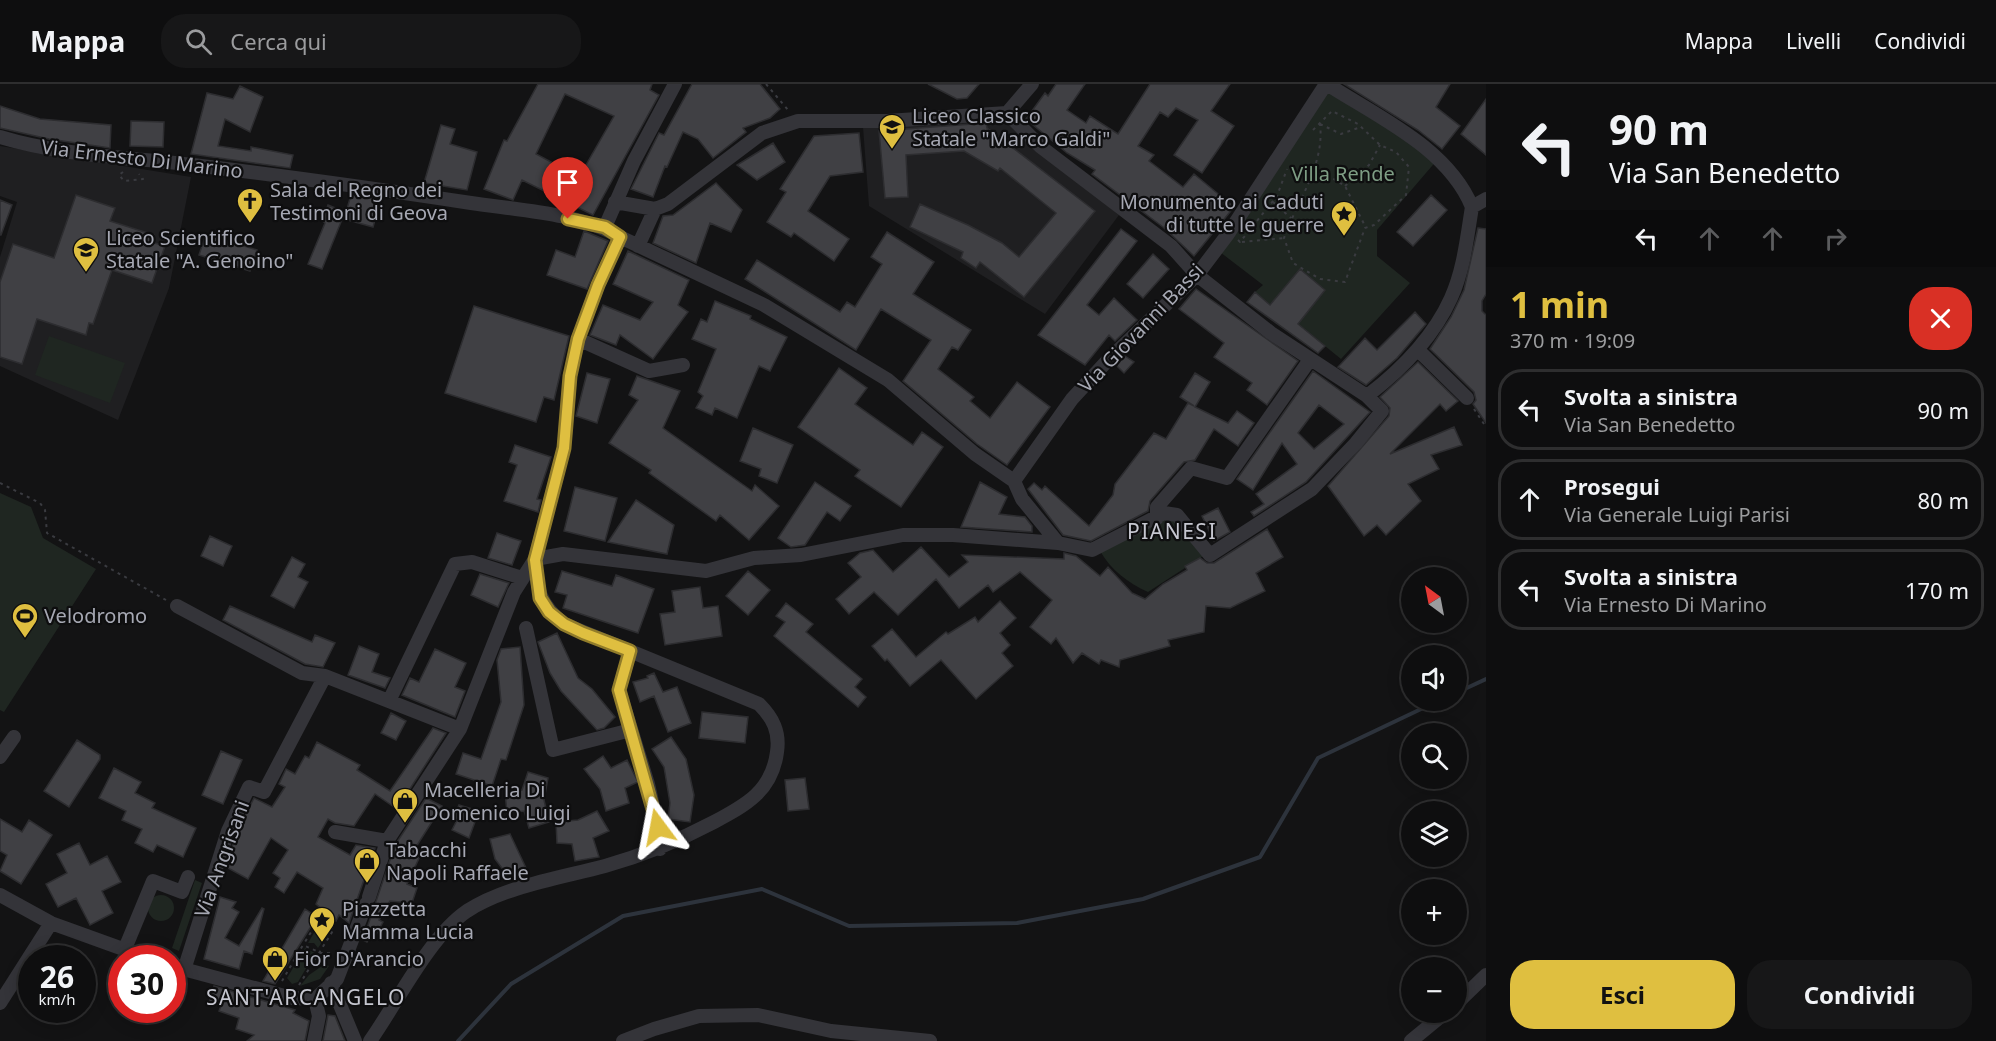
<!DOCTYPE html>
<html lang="it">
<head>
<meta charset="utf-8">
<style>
  :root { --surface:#0e0e0f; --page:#171718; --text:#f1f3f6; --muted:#9b9c9e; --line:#2e2e2f; --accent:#dfbf40 }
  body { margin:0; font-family:"Noto Sans",sans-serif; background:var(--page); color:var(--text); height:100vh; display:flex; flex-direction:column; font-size:22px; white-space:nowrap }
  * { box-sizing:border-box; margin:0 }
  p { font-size:20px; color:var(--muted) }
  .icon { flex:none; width:33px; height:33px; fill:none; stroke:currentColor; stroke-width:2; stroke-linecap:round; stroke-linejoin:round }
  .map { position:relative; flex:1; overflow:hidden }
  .sheet { display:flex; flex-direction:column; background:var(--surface); width:510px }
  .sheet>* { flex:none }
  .hud { background:#0e0e0f; color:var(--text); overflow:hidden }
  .needle { width:39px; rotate:328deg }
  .buttons { position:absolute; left:1401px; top:483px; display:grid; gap:12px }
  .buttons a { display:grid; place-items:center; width:66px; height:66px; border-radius:50%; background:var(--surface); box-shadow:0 3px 15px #0003,0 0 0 2px var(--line); font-size:30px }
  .speed { position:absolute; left:18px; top:861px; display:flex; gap:12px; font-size:30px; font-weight:700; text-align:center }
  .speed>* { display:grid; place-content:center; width:78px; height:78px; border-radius:50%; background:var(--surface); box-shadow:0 3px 15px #0003,0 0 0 2px var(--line); line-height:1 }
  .speed small { font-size:15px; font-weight:400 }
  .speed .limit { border:9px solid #d22; background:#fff; color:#111 }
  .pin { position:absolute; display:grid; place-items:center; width:51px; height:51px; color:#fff; margin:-62px -26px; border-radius:50% 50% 50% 0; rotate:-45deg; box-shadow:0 0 6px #0007 }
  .pin .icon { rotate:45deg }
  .me { position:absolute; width:66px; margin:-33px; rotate:347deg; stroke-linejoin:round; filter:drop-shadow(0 0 4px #0008) }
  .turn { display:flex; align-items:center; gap:21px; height:126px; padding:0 24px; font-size:27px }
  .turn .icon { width:78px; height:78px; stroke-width:2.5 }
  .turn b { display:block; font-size:42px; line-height:51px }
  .lanes { display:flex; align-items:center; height:57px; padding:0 24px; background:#0003; justify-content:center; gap:30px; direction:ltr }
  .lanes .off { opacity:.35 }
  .round { display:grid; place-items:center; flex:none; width:63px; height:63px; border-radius:24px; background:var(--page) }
  .overview { display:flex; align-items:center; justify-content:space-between; height:102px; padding:0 24px }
  h1 { font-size:36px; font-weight:700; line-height:45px; color:var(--accent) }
  .button { display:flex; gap:12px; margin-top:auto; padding:12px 24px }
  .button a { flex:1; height:69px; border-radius:24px; background:var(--accent); color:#111; font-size:24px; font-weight:700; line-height:69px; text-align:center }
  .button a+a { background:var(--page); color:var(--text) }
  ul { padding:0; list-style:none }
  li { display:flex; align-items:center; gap:18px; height:81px; margin:0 12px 9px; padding:0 12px; border:3px solid var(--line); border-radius:24px }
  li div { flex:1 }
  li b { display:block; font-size:22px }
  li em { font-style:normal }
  header { display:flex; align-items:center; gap:36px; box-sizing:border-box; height:84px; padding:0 30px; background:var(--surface); border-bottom:2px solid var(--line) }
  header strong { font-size:28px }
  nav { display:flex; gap:33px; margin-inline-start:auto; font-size:21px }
  .search { width:420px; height:54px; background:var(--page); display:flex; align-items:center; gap:15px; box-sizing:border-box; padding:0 21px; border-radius:24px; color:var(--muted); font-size:22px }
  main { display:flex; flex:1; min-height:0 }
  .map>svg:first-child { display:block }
</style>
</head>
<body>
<header>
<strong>Mappa</strong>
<div class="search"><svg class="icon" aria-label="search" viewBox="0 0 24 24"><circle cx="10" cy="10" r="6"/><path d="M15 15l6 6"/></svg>Cerca qui</div>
<nav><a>Mappa</a><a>Livelli</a><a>Condividi</a></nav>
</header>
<main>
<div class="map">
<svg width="1486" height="957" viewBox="0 0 1486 957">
  <rect width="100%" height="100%" fill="#131314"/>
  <path fill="#1f1f21" d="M1001 33 1119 131 1045 230 869 122 863 43Z
    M0 62 191 93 169 204 118 336 0 282V173L17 118 0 112Z"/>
  <path fill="#1f2621" d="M1326 0 1438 75 1377 146V172L1410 199 1341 275 1298 240 1325 206 1300 185 1270 221 1255 208 1263 201 1216 165Z
    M49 252 125 279 110 319 35 291Z
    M0 409 31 423 43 454 96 485 4 628 0 626Z
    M1176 432 1208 469 1148 508C1128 499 1111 486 1100 467L1114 455Z
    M195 796 202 799 179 867 172 864Z
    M148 824a13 13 0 1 1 26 0a13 13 0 1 1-26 0Z
    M322 841 328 849 318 864 314 859H308L318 842Z
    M305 864 315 869 298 898 292 900 287 894Z
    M325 880 329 882 320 895 300 902 309 891Z"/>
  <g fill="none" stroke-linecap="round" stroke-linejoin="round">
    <path stroke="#2d333c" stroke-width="4" d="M1456 609 1486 595
      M458 957 511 900 623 832 762 805 849 842 1017 839 1143 815 1260 773 1318 674 1440 616"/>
  </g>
  <path fill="#404044" stroke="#2d2d30" stroke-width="1.5" fill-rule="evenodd" d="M538 0H652L650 6 659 11 593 131 522 96 513 116 484 105 504 56 507 57ZM565 10 614 32 579 93 536 70Z
    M692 0H760L780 25 770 34 743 44 746 48 713 74 698 55 683 48 667 83 665 82 653 113 631 105 659 49 664 51Z
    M928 0H979L967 14 957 15Z
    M1056 0H1085L1067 26 1086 39 1090 32 1118 50 1150 0H1230L1211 27 1234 42 1202 89 1174 71 1198 36 1176 24 1168 33 1160 28 1138 62 1154 71 1149 77 1183 103 1194 90 1234 123 1194 172 1163 143 1092 90 1095 86 1067 69 1026 35 1045 9 1048 12Z
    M1344 0H1450L1436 23 1460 42 1442 65 1418 46Z
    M240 2 263 13 250 48 225 35 218 62 251 67V63L293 71 290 84 191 70 207 9 233 15Z
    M1486 15V71L1461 50Z
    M0 22 40 35 111 41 110 64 49 55 0 44Z
    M131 37 164 38 163 63 130 62Z
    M986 39 987 44 1095 127 1024 213 980 178 976 184 961 174 963 168 910 143 920 120 968 141 1002 159 1019 173 1056 129 1000 84 998 87 964 67 906 71 908 113 885 114 879 47Z
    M441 41 455 45 450 60 477 68 467 106 424 99Z
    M859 49 863 88 830 92 808 127 849 155 834 177 794 149 791 153 767 138 786 108 780 105 814 52Z
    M773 59 785 78 757 96 737 81Z
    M716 99 742 126 731 148 710 139 696 179 653 159 663 132 673 131Z
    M76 111 115 124 110 137 154 151 151 158 165 162 152 199 112 186 93 240 89 239 86 251 37 235 22 280 0 273V198L13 160 54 174Z
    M351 111 381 115 373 143 344 135Z
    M1431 111 1447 126 1413 162 1397 148Z
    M0 116 12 121 1 151H0Z
    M328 121 345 128 322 185 308 180 325 139 322 137Z
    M1478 144 1486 145V210L1482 217V227L1486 231V339L1473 320 1476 316 1474 308 1430 265 1451 233 1464 206Z
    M1121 145 1137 157 1087 221 1099 231 1114 214 1137 236 1115 257 1109 251 1085 281 1038 251Z
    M584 147 608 157 587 205 547 191 556 166 575 173Z
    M887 148 934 178 913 210 971 246 958 266 952 263 938 285 974 313 970 317 990 334 1017 298 1050 323 1007 381 977 360 903 297 931 256 881 225 856 266 745 195 757 176 840 228 847 218 855 223 882 180 871 173Z
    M206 150 257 166 250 187 199 171Z
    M628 167 689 196 678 221 688 228 653 275 620 251 616 261 590 251 603 221 640 236 653 218 613 200Z
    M1153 170 1169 185 1143 214 1127 200Z
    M1300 185 1325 206 1298 240 1325 262 1318 269 1247 218 1255 208 1270 221Z
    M1196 205 1298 277 1267 321 1247 306 1252 299 1214 273 1224 259 1179 225Z
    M715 217 751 232 750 235 787 253 770 287 759 282 737 334 715 324 712 331 696 324 703 312 698 308 716 265 692 255 701 235 707 238Z
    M474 222 569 252 554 316 544 313 536 338 445 309Z
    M1415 228 1426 240 1397 274 1366 301 1338 283 1365 254 1377 266Z
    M1125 272 1134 278 1124 289 1116 281Z
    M1418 278 1458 317 1446 327 1440 320 1390 370 1454 343 1462 361 1431 371 1439 385 1408 400 1421 417 1386 451 1377 441 1364 452 1328 402 1389 332 1390 324 1380 313Z
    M839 284 867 304 855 320 913 361 922 348 943 363 901 423 855 392 860 386 798 343Z
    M1313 287 1370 328 1306 398 1254 432 1251 428 1264 420 1256 410 1297 380 1282 359 1253 406 1237 395ZM1319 321 1344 340 1314 365 1298 349Z
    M587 289 610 295 597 339 576 332Z
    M1195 289 1210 298 1195 323 1228 339 1237 327 1254 339 1238 362 1214 345 1195 376 1184 378 1150 417 1148 427 1091 457 1063 451 1028 405 1034 399 1042 406 1045 402 1089 442 1113 411 1115 400 1154 349 1166 355 1188 319 1194 322 1180 313Z
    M637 292 680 307 663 344 752 407 755 401 779 422 749 456 720 431 716 437 649 389 651 386 609 359 638 316 629 311Z
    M753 344 793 361 777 399 759 392 761 385 740 377Z
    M515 361 551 373 537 415 541 416 538 428 504 417 517 381 509 378Z
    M815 398 851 422 840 437 827 428 805 461 791 463 778 454Z
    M980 398 1007 413 999 430 1025 433 1032 442V448L961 443Z
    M575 403 617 414 605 457 564 447Z
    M636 416 674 441 667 470 608 458Z
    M1218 424 1230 448 1214 457 1202 432Z
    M1267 445 1283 473 1256 489 1265 507 1230 524 1206 522 1204 548 1168 556 1170 562 1120 576 1119 583 1101 576 1099 580 1082 569 1073 579 1056 554 1051 560 1030 543 1052 516 1020 488 993 508 988 501 959 524 936 495 898 531 874 508 849 530 836 515 861 493 848 479 860 469 873 466 893 488 921 463 949 493 968 478 962 471 1064 475V469L1076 472 1100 492 1108 483 1132 509 1145 515 1163 500 1187 486 1185 482 1200 474 1207 479H1214Z
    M497 449 521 457 512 481 488 474Z
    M210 452 232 462 223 482 201 472Z
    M292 473 305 480 298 493 308 498 294 524 271 512Z
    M562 487 612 502 616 491 654 505 638 549 563 524 567 511 555 508Z
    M748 487 770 506 748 531 726 512Z
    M480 490 509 499 498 523 471 511Z
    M700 503 703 524 718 522 722 552 665 561 660 530 675 528 672 507Z
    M1000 517 1016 534 1000 549 1010 561 1002 569 1013 582 976 615 941 576 910 602 887 575 885 577 872 562 892 545 916 573 946 548 948 550 975 533 978 538Z
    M786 519 813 540 806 548 862 595 855 603 866 613 858 623 774 552 785 538 776 532Z
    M230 522 312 558 315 551 335 559 323 583 305 580 223 536Z
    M557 549 578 594 592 605 615 633 604 644 597 646 561 607 550 589 538 558Z
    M359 562 379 570 372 588 390 594 385 604 348 591Z
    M520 563 524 621 506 676 501 675 492 702 456 690 463 669 481 675 501 618 497 576 501 565Z
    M435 565 466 579 455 603 465 607 455 633 402 611 410 594 419 598Z
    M654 589 663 608 677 603 691 639 668 648 654 612 640 618 633 598 648 594 647 592Z
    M702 628 748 633 745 659 699 654Z
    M391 629 406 637 396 656 381 649Z
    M433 644 446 649 397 725 375 710 354 742 335 739 328 735 318 753 350 771 356 761 375 764 349 839 339 831 336 837 316 820 323 804 297 788 284 809 275 803 280 794 273 789 288 766 271 754 248 795 226 783 236 750 254 714 272 723 285 703 279 700 286 685 295 690 305 672 309 674 317 658 360 681 357 686 390 707Z
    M671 653 686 675 694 711 690 738 668 735 670 719 664 683 652 665Z
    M77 656 100 671V675L69 723 44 707Z
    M221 667 242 676 223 720 202 711Z
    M603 672 611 684 627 676 638 698 625 704 629 719 606 727 600 705 584 685Z
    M114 684 141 698 135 709 155 719 152 724 196 744 183 773 157 761 153 768 135 759 142 745 122 736 126 727 99 714Z
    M528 688 548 694 544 716 549 738 529 744 524 727 507 729 505 708 522 706Z
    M805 694 809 725 788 727 785 696Z
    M426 714 442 722 414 766 421 770 407 800 417 804 412 819 390 817 379 836 383 838 376 851 372 850 367 858 363 856 395 761Z
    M459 721 479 727 469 754 452 746 457 736 453 734Z
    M597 727 609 747 593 754 599 773 575 777 572 760 557 759 556 738 578 736Z
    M0 735 22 748 29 736 52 751 21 800 0 787 7 771 0 767Z
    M510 750 526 784 511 796 495 775 490 755Z
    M79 759 90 781 107 772 121 798 102 807 113 829 90 841 76 814 58 823 46 800 67 789 57 770Z
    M220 813 236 818 232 824 239 828 225 854 239 862 262 824 264 825 252 870 244 867 239 885 204 875Z
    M305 825 317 833 275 900 263 897Z
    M214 902 295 926 293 929 309 937 305 957H247L254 951 236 945 239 934 219 927 221 922 209 918Z
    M328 931 335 932 345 957H323Z"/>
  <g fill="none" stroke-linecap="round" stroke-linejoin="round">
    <path stroke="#3a3b40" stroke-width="2" stroke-dasharray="3 4.5" stroke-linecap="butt" d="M766 0 788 26
      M1320 40 1341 50 1361 43
      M1313 46 1332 27 1358 40 1380 61 1396 68 1409 83 1406 111 1374 141 1365 144 1345 198 1320 195 1293 179 1284 154C1297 117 1325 81 1320 40
      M1314 83 1345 102 1365 142
      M123 88 119 91 124 97 143 95 139 90
      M1345 102 1369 81 1380 61
      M1273 118 1291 134
      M1238 156 1240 158 1277 112 1287 85
      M1242 158 1284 154
      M1474 325 1486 343
      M0 399 40 419 45 426 47 449 166 516
      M282 897 303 861 321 869H334
      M299 901 334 845 318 837 303 861"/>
    <path stroke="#343439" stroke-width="14" d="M1327 0C1378 33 1448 64 1472 123
      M0 53C62 72 128 73 193 81 286 92 378 105 471 119 517 126 580 129 620 153L598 201 578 255 570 292 564 364 535 475 514 508 460 645 387 757 369 813
      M615 118 655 125 668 120 762 49 798 37H887L1007 29 1032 0
      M1472 123 1486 115
      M605 143 634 77 675 0
      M620 153 764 221 888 296 975 370 1014 397 1022 415 1058 459
      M638 162 655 125
      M578 255 649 287 683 281
      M1418 266 1467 314
      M1367 312C1401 286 1433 254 1451 214 1464 185 1467 153 1472 123
      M1014 397 1072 315 1108 276 1197 191 1228 150 1326 0
      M1157 434V423L1191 384 1227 394 1309 277
      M535 475 563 470 706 487 754 474 801 471 903 451H953L1058 459 1092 466 1164 429 1177 431 1210 471 1312 405 1356 359 1382 327 1367 312 1271 249 1197 191 1171 162 1041 63 1007 29
      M177 522 302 589 325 592 460 645
      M526 544 553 666 631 646
      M630 567 619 606 648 700 658 743 660 765
      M389 617 455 480 472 478 522 494
      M0 673 14 653
      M335 748 387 757
      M0 811 51 839 148 874
      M124 867 153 797 182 808 188 793
      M172 882 292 914 315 915
      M184 886 228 747 249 703 264 708 325 592
      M331 899 355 957
      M315 915 337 895 366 820
      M0 919 51 839
      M1456 920 1486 891
      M314 957 319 932 315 915
      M370 957C397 919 429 853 467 827 506 802 560 794 605 782 644 771 678 757 714 738 746 721 772 707 777 668 780 648 773 634 759 620L564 540C539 520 537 506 535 475
      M623 957 654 945 699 932 758 931 831 947 930 957
      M1411 957 1446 928"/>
  </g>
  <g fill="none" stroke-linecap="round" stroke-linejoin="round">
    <g stroke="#917c2a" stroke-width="15">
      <path id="route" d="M568 135 605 143 620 153 598 201 578 255 570 292 564 364 535 476 540 514 549 528 564 540 583 549 630 567 619 606 658 743"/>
    </g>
    <use href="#route" stroke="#dfbf40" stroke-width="10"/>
  </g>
  <defs>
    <g id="school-pin" transform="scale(1.35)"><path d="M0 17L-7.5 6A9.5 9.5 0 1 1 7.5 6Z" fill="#dfbf40" stroke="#0e0e0f"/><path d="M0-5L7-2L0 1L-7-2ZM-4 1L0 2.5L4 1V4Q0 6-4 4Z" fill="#111"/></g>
    <g id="church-pin" transform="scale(1.35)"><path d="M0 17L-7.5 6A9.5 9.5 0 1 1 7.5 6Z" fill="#dfbf40" stroke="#0e0e0f"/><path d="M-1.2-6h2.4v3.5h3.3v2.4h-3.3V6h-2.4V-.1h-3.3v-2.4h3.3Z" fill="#111"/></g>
    <g id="sight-pin" transform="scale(1.35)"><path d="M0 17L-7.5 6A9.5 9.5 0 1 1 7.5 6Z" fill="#dfbf40" stroke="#0e0e0f"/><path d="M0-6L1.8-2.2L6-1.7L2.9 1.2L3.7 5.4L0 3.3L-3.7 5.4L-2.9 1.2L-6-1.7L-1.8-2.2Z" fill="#111"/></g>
    <g id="stadium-pin" transform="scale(1.35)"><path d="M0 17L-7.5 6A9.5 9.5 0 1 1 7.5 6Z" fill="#dfbf40" stroke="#0e0e0f"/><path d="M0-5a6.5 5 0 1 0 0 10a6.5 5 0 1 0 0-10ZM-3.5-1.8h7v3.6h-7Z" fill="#111"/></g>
    <g id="shop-pin" transform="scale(1.35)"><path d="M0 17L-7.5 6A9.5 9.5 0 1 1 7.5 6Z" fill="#dfbf40" stroke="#0e0e0f"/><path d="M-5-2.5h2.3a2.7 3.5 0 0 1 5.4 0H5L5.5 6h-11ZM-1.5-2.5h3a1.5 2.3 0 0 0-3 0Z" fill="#111"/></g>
  </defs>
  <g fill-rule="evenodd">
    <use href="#school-pin" x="892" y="43"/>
    <use href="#church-pin" x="250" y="117"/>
    <use href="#sight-pin" x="1344" y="130"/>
    <use href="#school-pin" x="86" y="166"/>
    <use href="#stadium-pin" x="25" y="532"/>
    <use href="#shop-pin" x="405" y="717"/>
    <use href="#shop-pin" x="367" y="777"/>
    <use href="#sight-pin" x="322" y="836"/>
    <use href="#shop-pin" x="275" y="875"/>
  </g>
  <g text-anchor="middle" stroke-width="4.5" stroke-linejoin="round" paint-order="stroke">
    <g font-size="20" fill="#a6a8b3" stroke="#0e0e0f" text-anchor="start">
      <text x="912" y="39">Liceo Classico<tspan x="912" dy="23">Statale "Marco Galdi"</tspan></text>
      <text x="270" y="113">Sala del Regno dei<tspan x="270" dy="23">Testimoni di Geova</tspan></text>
      <text x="1324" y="125" text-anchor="end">Monumento ai Caduti<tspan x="1324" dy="23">di tutte le guerre</tspan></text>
      <text x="106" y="161">Liceo Scientifico<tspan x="106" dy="23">Statale "A. Genoino"</tspan></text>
      <text x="44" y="539">Velodromo</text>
      <text x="424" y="713">Macelleria Di<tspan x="424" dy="23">Domenico Luigi</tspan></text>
      <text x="386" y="773">Tabacchi<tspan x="386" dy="23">Napoli Raffaele</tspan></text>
      <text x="342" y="832">Piazzetta<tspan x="342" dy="23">Mamma Lucia</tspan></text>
      <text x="294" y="882">Fior D'Arancio</text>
    </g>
    <g font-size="20" fill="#a6a8b3" stroke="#0e0e0f">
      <text transform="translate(142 75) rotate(7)" y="7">Via Ernesto Di Marino</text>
      <text transform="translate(1141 244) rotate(-46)" y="7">Via Giovanni Bassi</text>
      <text transform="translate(222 775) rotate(-70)" y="7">Via Angrisani</text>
    </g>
    <g font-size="20" fill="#7e9d84" stroke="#0e0e0f">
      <text x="1343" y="97">Villa Rende</text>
    </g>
    <g font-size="21" letter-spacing="1.5" fill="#c6c7d0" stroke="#0e0e0f">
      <text x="1172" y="455">PIANESI</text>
      <text x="306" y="921">SANT'ARCANGELO</text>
    </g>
  </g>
</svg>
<div class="buttons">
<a><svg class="needle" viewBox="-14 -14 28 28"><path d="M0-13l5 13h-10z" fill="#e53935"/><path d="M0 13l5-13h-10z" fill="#9b9c9e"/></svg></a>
<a><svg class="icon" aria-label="sound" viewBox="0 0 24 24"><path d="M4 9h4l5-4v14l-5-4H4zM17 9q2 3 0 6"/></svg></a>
<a><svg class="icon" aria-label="search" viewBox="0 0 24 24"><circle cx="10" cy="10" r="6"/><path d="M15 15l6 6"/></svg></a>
<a><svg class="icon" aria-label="layers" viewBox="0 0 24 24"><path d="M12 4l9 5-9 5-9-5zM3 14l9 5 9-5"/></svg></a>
<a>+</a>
<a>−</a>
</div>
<div class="speed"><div>26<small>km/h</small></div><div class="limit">30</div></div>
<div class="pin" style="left:568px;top:135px;background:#d93025"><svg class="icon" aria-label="arrive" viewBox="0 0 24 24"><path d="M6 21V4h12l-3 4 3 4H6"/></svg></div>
<svg class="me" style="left:658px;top:743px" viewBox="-20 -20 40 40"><path d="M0-17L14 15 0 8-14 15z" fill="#dfbf40" stroke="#fff" stroke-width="4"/></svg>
</div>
<section class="sheet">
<div class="hud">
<div class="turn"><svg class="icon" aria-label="left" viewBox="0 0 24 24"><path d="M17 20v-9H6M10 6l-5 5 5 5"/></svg><div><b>90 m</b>Via San Benedetto</div></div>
<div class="lanes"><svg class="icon" aria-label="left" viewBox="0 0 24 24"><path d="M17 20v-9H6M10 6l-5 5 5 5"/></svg><svg class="icon off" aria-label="ahead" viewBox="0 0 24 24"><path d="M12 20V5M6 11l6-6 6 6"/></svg><svg class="icon off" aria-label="ahead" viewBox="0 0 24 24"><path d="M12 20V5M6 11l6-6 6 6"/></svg><svg class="icon off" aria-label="right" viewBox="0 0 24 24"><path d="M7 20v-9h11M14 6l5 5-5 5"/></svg></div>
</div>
<div class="overview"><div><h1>1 min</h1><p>370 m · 19:09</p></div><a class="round" style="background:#d93025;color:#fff"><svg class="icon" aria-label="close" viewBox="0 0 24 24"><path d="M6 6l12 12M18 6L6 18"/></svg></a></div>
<ul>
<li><svg class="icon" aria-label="left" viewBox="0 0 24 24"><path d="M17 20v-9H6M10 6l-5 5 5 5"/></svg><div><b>Svolta a sinistra</b><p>Via San Benedetto</p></div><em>90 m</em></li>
<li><svg class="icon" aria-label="ahead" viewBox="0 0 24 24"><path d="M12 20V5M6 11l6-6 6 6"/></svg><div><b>Prosegui</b><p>Via Generale Luigi Parisi</p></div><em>80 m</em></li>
<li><svg class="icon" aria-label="left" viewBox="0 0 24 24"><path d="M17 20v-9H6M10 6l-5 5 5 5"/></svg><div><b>Svolta a sinistra</b><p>Via Ernesto Di Marino</p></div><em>170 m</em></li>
</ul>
<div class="button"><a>Esci</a><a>Condividi</a></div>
</section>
</main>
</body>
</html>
